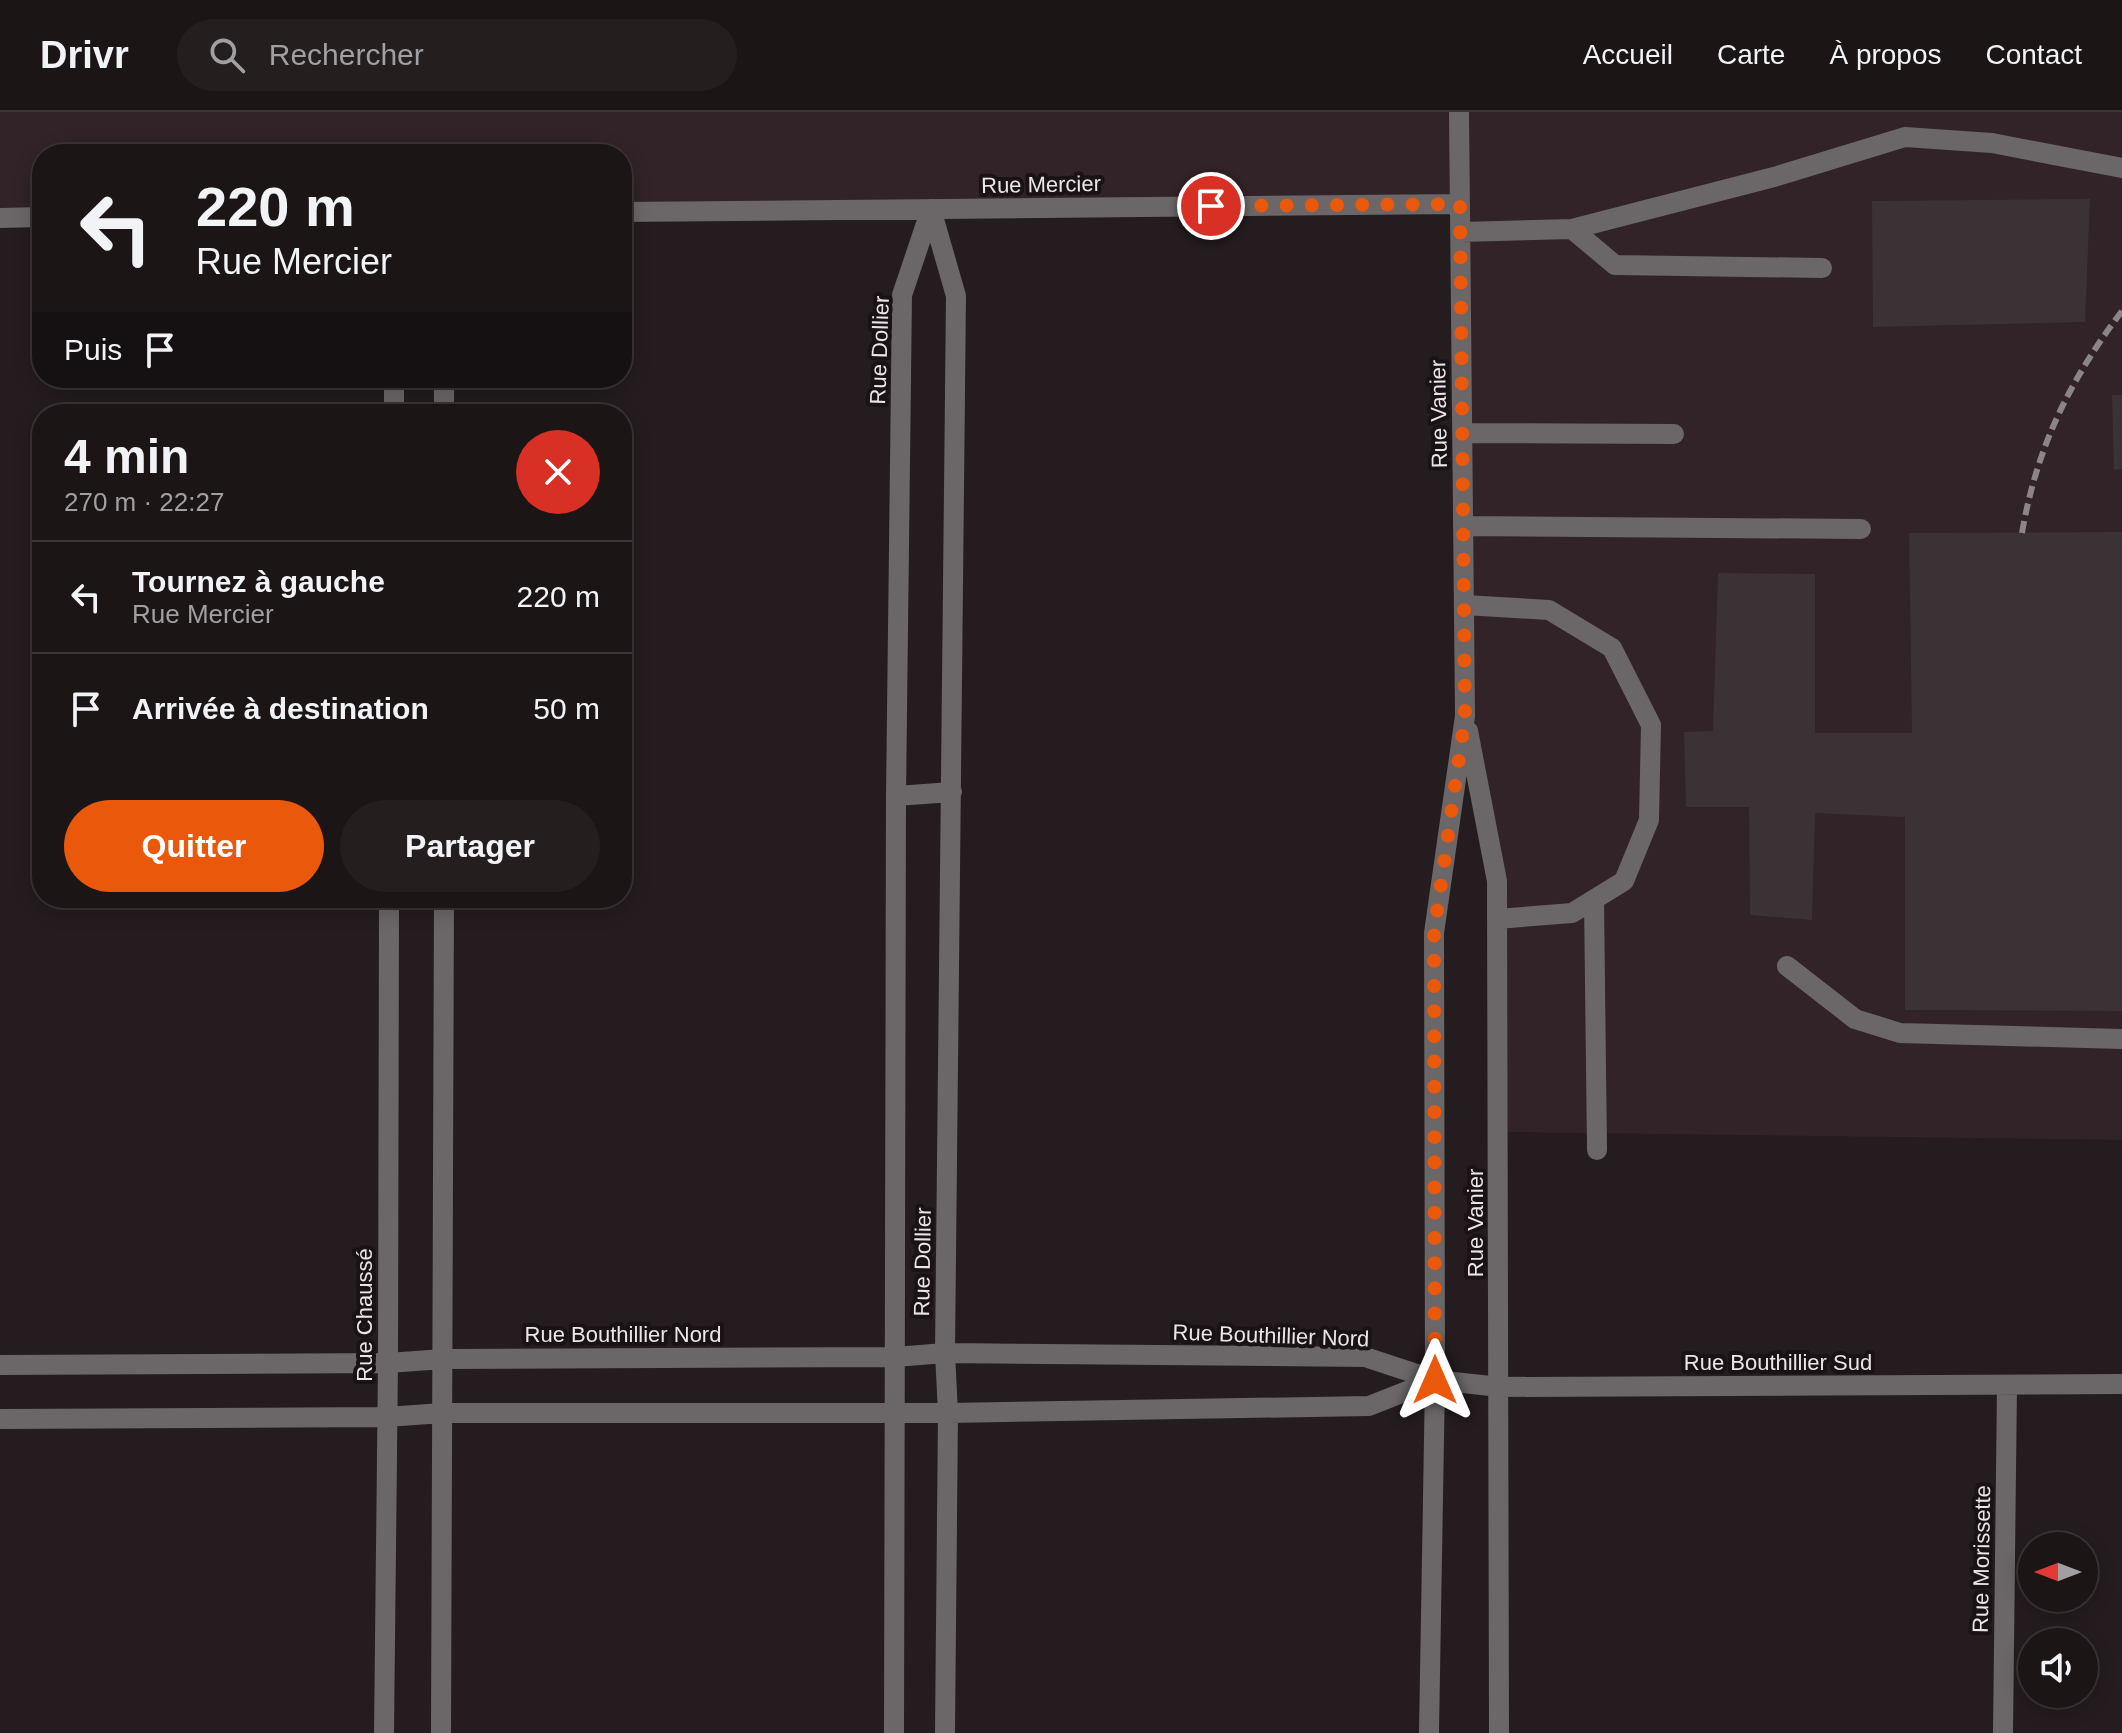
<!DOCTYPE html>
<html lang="fr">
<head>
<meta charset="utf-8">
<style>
  :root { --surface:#1b1516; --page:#241e1f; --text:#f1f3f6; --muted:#a09fa1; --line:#393435; --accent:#ea580c }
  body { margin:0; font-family:Arial,sans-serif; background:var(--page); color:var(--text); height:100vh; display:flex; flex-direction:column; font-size:30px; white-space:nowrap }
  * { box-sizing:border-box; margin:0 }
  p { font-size:26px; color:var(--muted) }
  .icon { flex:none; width:44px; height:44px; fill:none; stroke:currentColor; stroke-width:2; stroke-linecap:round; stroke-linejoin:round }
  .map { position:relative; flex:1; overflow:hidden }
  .side { position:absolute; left:32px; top:292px; width:600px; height:504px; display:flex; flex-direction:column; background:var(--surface); border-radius:32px; box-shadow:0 4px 20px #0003,0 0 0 2px var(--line) }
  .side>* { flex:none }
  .top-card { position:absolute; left:32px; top:32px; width:600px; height:244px; border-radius:32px; box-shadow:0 4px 20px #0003,0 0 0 2px var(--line); background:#1b1516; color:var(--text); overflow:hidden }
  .needle { width:52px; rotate:270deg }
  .controls { position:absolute; left:2018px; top:1420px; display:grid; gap:16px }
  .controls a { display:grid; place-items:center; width:80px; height:80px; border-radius:50%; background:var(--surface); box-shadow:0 4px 20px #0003,0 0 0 2px var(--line); font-size:40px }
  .pin { position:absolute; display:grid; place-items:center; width:68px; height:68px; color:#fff; margin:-34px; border:4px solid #fff; border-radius:50%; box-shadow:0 2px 8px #0007 }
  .me { position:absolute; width:88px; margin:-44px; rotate:0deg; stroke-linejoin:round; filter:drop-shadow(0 0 6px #0008) }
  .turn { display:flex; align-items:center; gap:28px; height:168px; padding:0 32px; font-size:36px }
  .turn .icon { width:104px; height:104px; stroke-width:2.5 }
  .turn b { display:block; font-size:56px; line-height:68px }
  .then { display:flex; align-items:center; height:76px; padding:0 32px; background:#0003; gap:16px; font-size:30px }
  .round { display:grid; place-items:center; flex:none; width:84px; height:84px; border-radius:42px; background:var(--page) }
  .summary { display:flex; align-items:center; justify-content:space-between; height:136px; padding:0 32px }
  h1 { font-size:48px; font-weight:700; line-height:60px }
  .cta { display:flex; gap:16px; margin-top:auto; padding:16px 32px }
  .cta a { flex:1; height:92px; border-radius:48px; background:var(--accent); color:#fff; font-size:32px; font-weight:700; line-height:92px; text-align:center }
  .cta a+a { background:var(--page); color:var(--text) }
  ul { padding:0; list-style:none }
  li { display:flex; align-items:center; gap:24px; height:112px; padding:0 32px; border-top:2px solid var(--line) }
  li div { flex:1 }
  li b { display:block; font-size:30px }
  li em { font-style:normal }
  header { display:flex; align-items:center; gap:48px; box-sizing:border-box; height:112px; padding:0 40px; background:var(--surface); border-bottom:2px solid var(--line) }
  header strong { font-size:38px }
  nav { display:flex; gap:44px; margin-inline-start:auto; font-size:28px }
  .search { width:560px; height:72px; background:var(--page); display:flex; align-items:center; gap:20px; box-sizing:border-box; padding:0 28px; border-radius:44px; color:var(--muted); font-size:30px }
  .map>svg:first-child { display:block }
</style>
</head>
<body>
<header>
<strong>Drivr</strong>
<div class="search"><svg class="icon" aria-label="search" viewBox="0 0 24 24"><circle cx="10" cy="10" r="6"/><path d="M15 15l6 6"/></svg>Rechercher</div>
<nav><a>Accueil</a><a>Carte</a><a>À propos</a><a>Contact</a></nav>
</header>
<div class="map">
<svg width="2122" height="1621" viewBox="0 0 2122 1621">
  <rect width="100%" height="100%" fill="#241c1e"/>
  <path fill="#312327" d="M0 0H2122V1028L1498 1020 1497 769 1465 604 1460 92 622 100V42H42V106H0Z"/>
  <path fill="#3b3235" d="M2090 87 2085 210 1873 215 1872 89Z
    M2112 283H2122V357L2114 358Z
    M2122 420V899L1905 898V705L1815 701 1812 808 1750 803 1749 695H1686L1684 620 1713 619 1718 461 1815 462V621H1912L1909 421Z"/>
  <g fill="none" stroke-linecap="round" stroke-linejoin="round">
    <path stroke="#6b6667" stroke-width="20" d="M931 97 956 184 945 1241 948 1301 945 1621
      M622 100 1460 92
      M0 106 42 105
      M1572 117 1615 153 1822 156
      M1460 120 1572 117 1774 65 1905 25 1992 31 2122 56
      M444 266V302
      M394 302V266
      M1463 321 1674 322
      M1463 414 1861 417
      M1465 493 1549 498 1612 536 1651 613 1649 708 1624 769 1572 801 1497 807
      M1468 619 1497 769 1499 1621
      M896 684 952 680
      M1594 788 1597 1038
      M1787 854 1855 907 1900 921 2122 927
      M0 1253 388 1251 443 1247 895 1245 945 1241 1365 1245 1435 1268 1500 1275 2122 1272
      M0 1307 387 1305 442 1301H948L1369 1294 1435 1268
      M384 1621 388 1251 389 786
      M441 1621 444 786
      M894 1621 896 684 902 183 931 97
      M1429 1621 1435 1268 1434 821 1465 604 1459 0
      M2003 1621 2007 1273"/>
    <path stroke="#8c8587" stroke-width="6" stroke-dasharray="12 6" stroke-linecap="butt" d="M2022 421C2037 334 2070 268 2122 199"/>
  </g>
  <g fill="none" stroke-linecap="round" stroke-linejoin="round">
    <path stroke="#ea580c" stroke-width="14" stroke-dasharray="0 25.2" d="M1211 94 1460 92 1465 604 1434 821 1435 1268"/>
  </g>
  <g text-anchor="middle" stroke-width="8" stroke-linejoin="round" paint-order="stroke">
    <g font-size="22" fill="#ebe5e7" stroke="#1a1315">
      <text transform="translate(1041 72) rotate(-1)" y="8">Rue Mercier</text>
      <text transform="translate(879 238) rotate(-88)" y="8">Rue Dollier</text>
      <text transform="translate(1438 302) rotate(-91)" y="8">Rue Vanier</text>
      <text transform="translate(1475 1111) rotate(-90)" y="8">Rue Vanier</text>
      <text transform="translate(922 1150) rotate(-89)" y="8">Rue Dollier</text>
      <text transform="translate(364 1203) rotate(-90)" y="8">Rue Chaussé</text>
      <text x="623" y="1230">Rue Bouthillier Nord</text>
      <text transform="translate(1271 1223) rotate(2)" y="8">Rue Bouthillier Nord</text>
      <text x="1778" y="1258">Rue Bouthillier Sud</text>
      <text transform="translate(1981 1447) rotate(-89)" y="8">Rue Morissette</text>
    </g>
  </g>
</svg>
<div class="controls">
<a><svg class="needle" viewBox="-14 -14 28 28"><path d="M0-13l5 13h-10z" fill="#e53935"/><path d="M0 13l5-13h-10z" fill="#a09fa1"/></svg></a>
<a><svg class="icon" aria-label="sound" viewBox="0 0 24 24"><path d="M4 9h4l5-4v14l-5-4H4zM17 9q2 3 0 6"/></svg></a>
</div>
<div class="pin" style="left:1211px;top:94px;background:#d93025"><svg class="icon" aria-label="arrive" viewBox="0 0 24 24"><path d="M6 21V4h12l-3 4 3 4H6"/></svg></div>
<svg class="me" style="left:1435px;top:1268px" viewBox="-20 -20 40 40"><path d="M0-17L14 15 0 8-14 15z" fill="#ea580c" stroke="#fff" stroke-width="4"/></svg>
<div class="top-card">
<div class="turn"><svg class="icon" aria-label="left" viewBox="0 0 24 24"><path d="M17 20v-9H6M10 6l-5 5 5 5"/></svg><div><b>220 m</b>Rue Mercier</div></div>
<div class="then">Puis<svg class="icon" aria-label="arrive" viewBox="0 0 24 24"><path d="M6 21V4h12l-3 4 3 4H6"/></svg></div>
</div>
<section class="side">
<div class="summary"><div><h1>4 min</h1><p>270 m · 22:27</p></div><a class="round" style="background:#d93025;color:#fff"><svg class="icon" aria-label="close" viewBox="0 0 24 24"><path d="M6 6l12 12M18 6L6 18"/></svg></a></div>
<ul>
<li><svg class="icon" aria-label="left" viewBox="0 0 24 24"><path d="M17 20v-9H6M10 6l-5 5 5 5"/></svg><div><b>Tournez à gauche</b><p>Rue Mercier</p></div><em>220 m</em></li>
<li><svg class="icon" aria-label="arrive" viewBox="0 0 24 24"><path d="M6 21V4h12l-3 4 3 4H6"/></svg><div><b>Arrivée à destination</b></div><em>50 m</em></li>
</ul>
<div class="cta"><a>Quitter</a><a>Partager</a></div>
</section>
</div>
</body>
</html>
